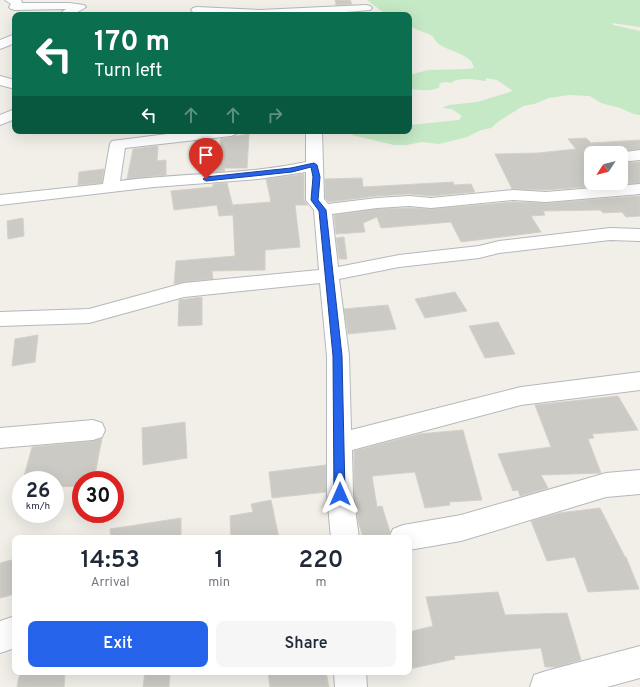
<!DOCTYPE html>
<html lang="en">
<head>
<meta charset="utf-8">
<style>
  :root { --surface:#fff; --page:#f6f6f7; --text:#1f2937; --muted:#747a83; --accent:#2563eb }
  body { margin:0; font-family:Overpass,sans-serif; background:var(--page); color:var(--text); height:100vh; display:flex; flex-direction:column; font-size:15px; white-space:nowrap }
  * { box-sizing:border-box; margin:0 }
  p { font-size:13px; color:var(--muted) }
  .icon { flex:none; width:22px; height:22px; fill:none; stroke:currentColor; stroke-width:2; stroke-linecap:round; stroke-linejoin:round }
  .map { position:relative; flex:1; overflow:hidden }
  .sheet { position:absolute; left:12px; top:535px; width:400px; height:140px; display:flex; flex-direction:column; background:var(--surface); border-radius:8px; box-shadow:0 4px 16px #0002 }
  .sheet>* { flex:none }
  .top-card { position:absolute; left:12px; top:12px; width:400px; height:122px; border-radius:8px; box-shadow:0 4px 16px #0002; background:#0b6e4f; color:#fff; overflow:hidden }
  .needle { width:26px; rotate:234deg }
  .fabs { position:absolute; left:584px; top:146px; display:grid; gap:8px }
  .fabs a { display:grid; place-items:center; width:44px; height:44px; border-radius:8px; background:var(--surface); box-shadow:0 4px 16px #0002; font-size:20px }
  .speed { position:absolute; left:12px; top:471px; display:flex; gap:8px; font-size:20px; font-weight:700; text-align:center }
  .speed>* { display:grid; place-content:center; width:52px; height:52px; border-radius:50%; background:var(--surface); box-shadow:0 4px 16px #0002; line-height:1 }
  .speed small { font-size:10px; font-weight:400 }
  .speed .limit { border:6px solid #d22; background:#fff; color:#111 }
  .pin { position:absolute; display:grid; place-items:center; width:34px; height:34px; color:#fff; margin:-41px -17px; border-radius:50% 50% 50% 0; rotate:-45deg; box-shadow:0 0 4px #0007 }
  .pin .icon { rotate:45deg }
  .me { position:absolute; width:44px; margin:-22px; rotate:0deg; stroke-linejoin:round; filter:drop-shadow(0 0 3px #0008) }
  .turn { display:flex; align-items:center; gap:14px; height:84px; padding:0 16px; font-size:18px }
  .turn .icon { width:52px; height:52px; stroke-width:2.5 }
  .turn b { display:block; font-size:28px; line-height:34px }
  .lanes { display:flex; align-items:center; height:38px; padding:0 16px; background:#0003; justify-content:center; gap:20px; direction:ltr }
  .lanes .off { opacity:.35 }
  .eta { display:flex; justify-content:space-evenly; align-items:center; height:68px; text-align:center }
  .eta b { font-size:24px; font-weight:600; line-height:28px }
  .cta { display:flex; gap:8px; margin-top:auto; padding:8px 16px }
  .cta a { flex:1; height:46px; border-radius:8px; background:var(--accent); color:#fff; font-size:16px; font-weight:600; line-height:46px; text-align:center }
  .cta a+a { background:var(--page); color:var(--text) }
  .map>svg:first-child { display:block }
</style>
</head>
<body>
<div class="map">
<svg width="640" height="687" viewBox="0 0 640 687">
  <rect width="100%" height="100%" fill="#f1efe8"/>
  <path fill="#c5e8c5" d="M367 0H640V27L612 23 613 25 640 31V115L634 114 620 108 601 103 590 96 569 95 549 98 534 104 523 106 499 121 491 128 481 130 467 137 439 144 422 142 407 145H394L352 135 353 131H409V125L459 120 462 116 452 109 442 108 449 105 477 102 513 91 497 80 486 78V81C476 80 460 76 451 83 447 82 442 81 439 85L440 87C428 93 421 89 409 89V75L428 70 468 69 474 68 472 62C464 53 450 51 440 45 436 43 434 36 429 34 422 32 416 29 409 26V15H387Z"/>
  <path fill="#cccac5" stroke="#d6d1c6" d="M335 0H350L352 4 336 5Z
    M249 134 247 168H224L225 171 211 172 209 163 223 161V163L220 139Z
    M586 138 591 143 640 140V149L618 152 617 153H591V183H621V163L640 162V183L546 190 512 189 495 154 538 153 576 149 568 139Z
    M158 146 157 161 166 160V175L127 179 133 149Z
    M104 169 102 183 78 185 79 172Z
    M304 174V200L308 205H295L300 247 265 250V270L212 271 213 279 184 282 174 284 176 261 235 256 233 215 219 216 217 205 174 210 171 191 213 187V184L227 183 233 207 232 205 271 202 266 179Z
    M362 178 363 187 453 182 454 185 471 184 475 192 431 196 409 194 377 196 329 202 325 198V179Z
    M640 196V216L626 217 622 212 603 213 600 210 543 211 545 215 531 216 541 232 461 242 451 222 381 228 377 217 363 223 365 232 336 234 334 215 377 209 409 208 431 209 513 202 546 203Z
    M23 218 24 236 8 239 7 221Z
    M344 237 347 259H339L336 238Z
    M455 292 467 311 425 318 415 299Z
    M202 297V325L178 326 179 300Z
    M388 305 396 329 348 334 344 309Z
    M498 322 515 354 485 358 469 326Z
    M38 335 35 362 12 366 15 339Z
    M618 396 638 430 592 434 594 438 588 439 601 473 541 475 548 488 520 496 518 490 513 491 498 454 551 447 535 405Z
    M185 422 187 458 143 465 142 428Z
    M463 430 482 500 449 502 450 505 425 508 415 472 372 476 377 507 382 506 390 532 389 535 363 538 358 521 354 494V451L419 434Z
    M102 438 94 480H81V486L55 487V480H23L32 447 93 441Z
    M326 465V492L272 498 269 472Z
    M271 500 279 538H231L230 516 253 512 251 504Z
    M600 508 625 557H626L639 589 588 592 575 557 547 561 531 521 559 513Z
    M181 518V538H111L110 529Z
    M15 559V594L0 598V563Z
    M498 592 505 615 567 613 581 660 557 667H545L541 648 454 656 455 659 409 669V632L433 626 426 597Z
    M20 672H65L64 687H17Z
    M145 672H170L169 687H143Z
    M268 672H326L329 687H270Z"/>
  <g fill="none" stroke-linecap="round" stroke-linejoin="round">
    <g stroke="#b5b8bc" stroke-width="2">
      <path id="minor" d="M5 0H21L22 3H69L84 5 86 7 73 15H58L66 9 15 10 11 9 9 7 11 4Z
        M366 5 370 6 372 8 370 10 310 15H215L193 12 191 10 193 8 197 7 260 10Z
        M15 34V43L0 49V40Z
        M0 76 15 80V89L0 85Z
        M15 109V119L0 125V115Z
        M191 131H239L236 134 231 136 125 148 120 181C182 173 245 175 306 162V131H322L324 199 328 204 377 198 409 196 431 198 513 190 546 192 640 184V194L546 202 513 200 431 208 409 206 377 208 332 214 338 267 399 255 479 246 499 241 610 228 640 229V241L610 240 499 253 479 258 399 267 339 279 349 356 351 430 521 387 640 372V390L521 405 352 450 353 494 359 538H331L327 494V356L320 283 184 297 89 323 0 326V312L89 309 184 283 319 270 314 210 306 200V172L258 179 154 187 0 205V195L103 184 110 144 112 141Z
        M640 150V160L621 162V153H618Z
        M93 420 102 423 105 430 102 437 93 440 0 448V428Z
        M640 470V494L606 497 461 541 409 550V538H389L393 529 403 525 461 515 606 473Z
        M15 616V648L0 653V621Z
        M640 646V678L607 687H530L534 675 546 671Z
        M334 672H366L367 687H335Z"/>
    </g>
    <use href="#minor" fill="#fff" fill-rule="evenodd"/>
  </g>
  <path fill="#2563eb" stroke="#184099" d="M314 163 317 165 320 177 318 200 326 210 342 356 345 494 344 497 340 499 336 497 334 494 333 356 319 211 311 200 313 177 311 167 292 172 206 181 203 179 206 177 291 168Z"/>
</svg>
<div class="fabs">
<a><svg class="needle" viewBox="-14 -14 28 28"><path d="M0-13l5 13h-10z" fill="#e53935"/><path d="M0 13l5-13h-10z" fill="#747a83"/></svg></a>
</div>
<div class="speed"><div>26<small>km/h</small></div><div class="limit">30</div></div>
<div class="pin" style="left:206px;top:179px;background:#d93025"><svg class="icon" aria-label="arrive" viewBox="0 0 24 24"><path d="M6 21V4h12l-3 4 3 4H6"/></svg></div>
<svg class="me" style="left:340px;top:494px" viewBox="-20 -20 40 40"><path d="M0-17L14 15 0 8-14 15z" fill="#2563eb" stroke="#fff" stroke-width="4"/></svg>
<div class="top-card">
<div class="turn"><svg class="icon" aria-label="left" viewBox="0 0 24 24"><path d="M17 20v-9H6M10 6l-5 5 5 5"/></svg><div><b>170 m</b>Turn left</div></div>
<div class="lanes"><svg class="icon" aria-label="left" viewBox="0 0 24 24"><path d="M17 20v-9H6M10 6l-5 5 5 5"/></svg><svg class="icon off" aria-label="ahead" viewBox="0 0 24 24"><path d="M12 20V5M6 11l6-6 6 6"/></svg><svg class="icon off" aria-label="ahead" viewBox="0 0 24 24"><path d="M12 20V5M6 11l6-6 6 6"/></svg><svg class="icon off" aria-label="right" viewBox="0 0 24 24"><path d="M7 20v-9h11M14 6l5 5-5 5"/></svg></div>
</div>
<section class="sheet">
<div class="eta">
<div><b>14:53</b><p>Arrival</p></div>
<div><b>1</b><p>min</p></div>
<div><b>220</b><p>m</p></div>
</div>
<div class="cta"><a>Exit</a><a>Share</a></div>
</section>
</div>
</body>
</html>
